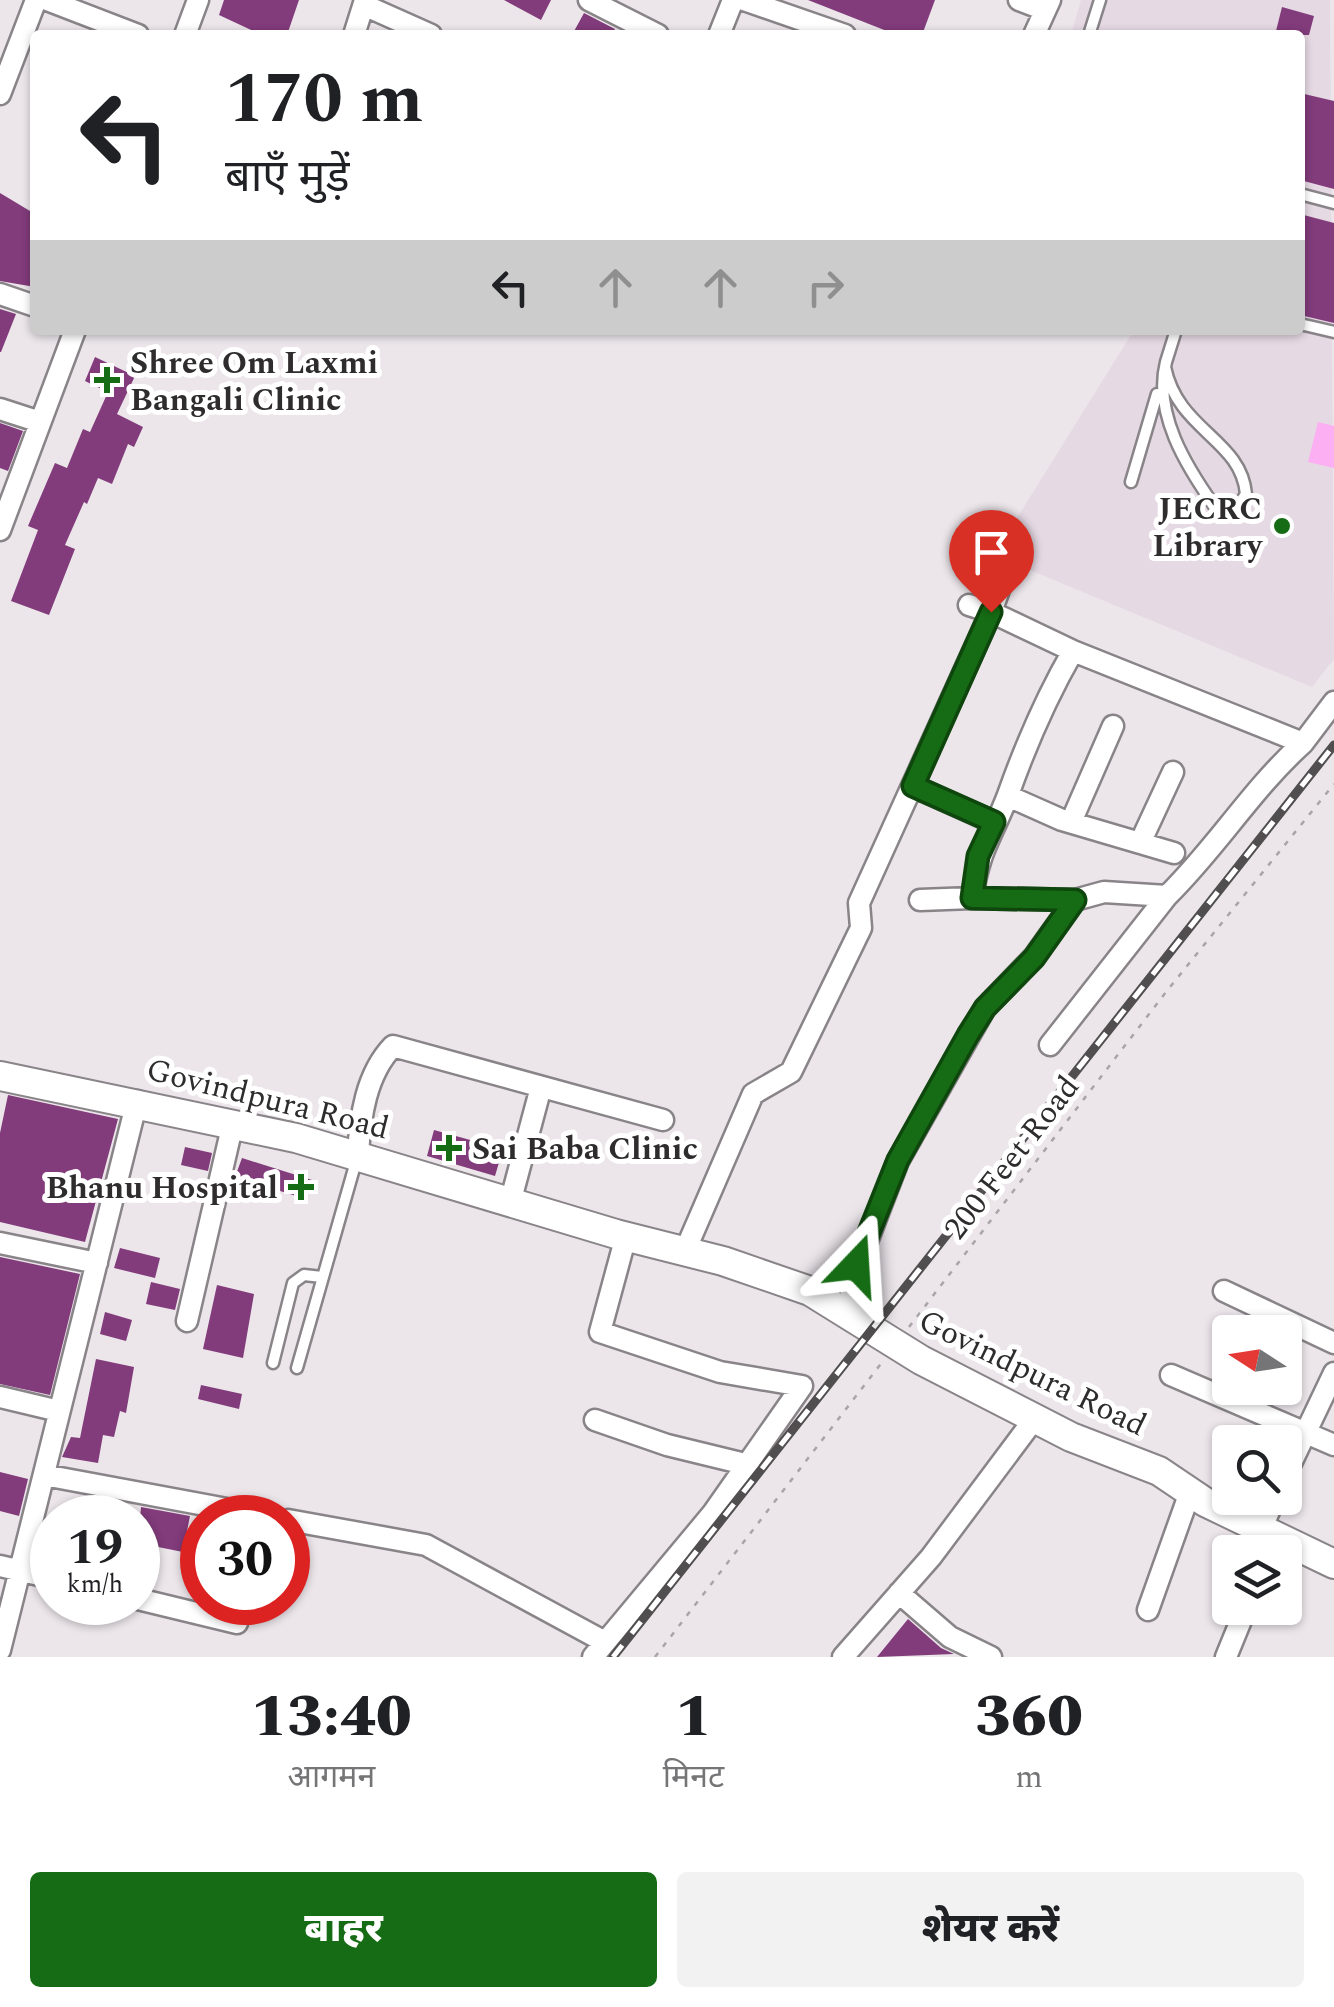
<!DOCTYPE html>
<html lang="hi">
<head>
<meta charset="utf-8">
<style>
  :root { --surface:#fff; --page:#f2f2f2; --text:#202124; --muted:#757577; --accent:#166c14 }
  body { margin:0; font-family:Spectral,"Noto Sans Devanagari",serif; background:var(--page); color:var(--text); height:100vh; display:flex; flex-direction:column; font-size:38px; white-space:nowrap }
  * { box-sizing:border-box; margin:0 }
  p { font-size:32px; color:var(--muted) }
  .icon { flex:none; width:55px; height:55px; fill:none; stroke:currentColor; stroke-width:2; stroke-linecap:round; stroke-linejoin:round }
  .map { position:relative; height:1657px; overflow:hidden }
  .sheet { display:flex; flex-direction:column; background:var(--surface); flex:1 }
  .sheet>* { flex:none }
  .hud { position:absolute; left:30px; top:30px; width:1275px; height:305px; border-radius:10px; box-shadow:0 2px 8px #0004; background:#fff; color:var(--text); overflow:hidden }
  .needle { width:65px; rotate:282deg }
  .tools { position:absolute; left:1212px; top:1315px; display:grid; gap:20px }
  .tools a { display:grid; place-items:center; width:90px; height:90px; border-radius:10px; background:var(--surface); box-shadow:0 2px 8px #0004; font-size:50px }
  .speed { position:absolute; left:30px; top:1495px; display:flex; gap:20px; font-size:50px; font-weight:700; text-align:center }
  .speed>* { display:grid; place-content:center; width:130px; height:130px; border-radius:50%; background:var(--surface); box-shadow:0 2px 8px #0004; line-height:1 }
  .speed small { font-size:25px; font-weight:400 }
  .speed .limit { border:15px solid #d22; background:#fff; color:#111 }
  .pin { position:absolute; display:grid; place-items:center; width:85px; height:85px; color:#fff; margin:-102px -42px; border-radius:50% 50% 50% 0; rotate:-45deg; box-shadow:0 0 10px #0007 }
  .pin .icon { rotate:45deg }
  .me { position:absolute; width:110px; margin:-55px; rotate:20deg; stroke-linejoin:round; filter:drop-shadow(0 0 8px #0008) }
  .turn { display:flex; align-items:center; gap:35px; height:210px; padding:0 30px; font-size:45px }
  .turn .icon { width:130px; height:130px; stroke-width:2.5 }
  .turn b { display:block; font-size:70px; line-height:85px }
  .lanes { display:flex; align-items:center; height:95px; padding:0 30px; background:#0003; justify-content:center; gap:50px; direction:ltr }
  .lanes .off { opacity:.35 }
  .eta { display:flex; justify-content:space-evenly; align-items:center; height:170px; text-align:center }
  .eta b { font-size:60px; font-weight:800; line-height:70px }
  .action { display:flex; gap:20px; margin-top:auto; padding:20px 30px }
  .action a { flex:1; height:115px; border-radius:10px; background:var(--accent); color:#fff; font-size:40px; font-weight:800; line-height:115px; text-align:center }
  .action a+a { background:var(--page); color:var(--text) }
  .map>svg:first-child { display:block }
</style>
</head>
<body>
<div class="map">
<svg width="1334" height="1657" viewBox="0 0 1334 1657">
  <rect width="100%" height="100%" fill="#ece6eb"/>
  <path fill="#e5d9e3" d="M1081 0H1330L1334 659 1312 687 994 555 1134 330H1300V35H1071Z"/>
  <path fill="#fcaff2" d="M1318 422 1334 426V468L1308 462Z"/>
  <path fill="#823b7b" d="M224 0H299L287 35H262L219 15Z
    M504 0H551L541 20Z
    M808 0H935L922 35H897Z
    M1282 7 1314 16 1309 35H1275Z
    M584 13 615 29 612 35H572Z
    M1300 93 1334 101V189L1300 180Z
    M0 193 35 214V287L0 281Z
    M1300 214 1334 223V323L1300 315Z
    M0 309 16 314 1 352H0Z
    M95 357 135 376 117 414 143 427 134 447 128 444 112 484 98 478 87 504 84 502 65 545 75 549 49 615 11 601 38 530 28 526 55 463 67 468 83 429 90 432 108 392 85 381Z
    M0 423 23 431 8 471 0 468Z
    M8 1095 118 1119 85 1242 0 1222V1133Z
    M434 1130 503 1149 495 1176 427 1156Z
    M185 1147 212 1153 208 1171 181 1165Z
    M242 1158 312 1180 306 1199 235 1177Z
    M120 1248 160 1258 155 1278 114 1268Z
    M0 1257 80 1274 50 1395 0 1384Z
    M151 1282 180 1289 175 1310 146 1304Z
    M217 1285 254 1294 243 1358 203 1349Z
    M105 1312 132 1320 126 1341 100 1334Z
    M96 1359 134 1367 126 1413 120 1411 114 1437 103 1435 98 1463 62 1457 71 1437 80 1438Z
    M201 1385 242 1394 239 1409 198 1399Z
    M0 1472 28 1479 19 1516 0 1511Z
    M141 1507 190 1516 183 1552 138 1543Z
    M908 1619 941 1648 954 1654 877 1657Z"/>
  <g fill="none" stroke-linecap="round" stroke-linejoin="round">
    <g stroke="#898488" stroke-width="15">
      <path id="lane" d="M1089 35 1100 0
        M1300 194 1334 203
        M1300 324 1334 332
        M1165 367C1178 431 1241 439 1246 494L1237 508 1215 507C1186 466 1153 413 1166 362L1176 330
        M1131 482 1157 394
        M273 1363 293 1283 304 1275 322 1277
        M297 1368 357 1158"/>
    </g>
    <g stroke="#898488" stroke-width="25">
      <path id="street" d="M47 0 138 35
        M589 0 658 35
        M744 0 845 35
        M1019 0 1045 10
        M364 5 431 35
        M185 35 198 0
        M354 35 365 0
        M719 35 733 0
        M1034 35 1050 0
        M0 94 36 0
        M0 294 35 306
        M0 409 40 422
        M0 530 75 330
        M969 605 991 612 1000 587
        M1303 743 1334 702
        M913 786 993 822
        M1008 796 1062 820 1174 853
        M1071 822 1113 726
        M1140 843 1173 772
        M920 900 972 898
        M1050 1045 1167 896
        M358 1155C360 1117 366 1074 393 1046L663 1120
        M510 1203 541 1087
        M0 1243 97 1263
        M685 1251 753 1094 791 1072 861 928 859 903 991 612 1073 651 1303 743C1251 790 1217 847 1167 896L1104 892 1075 900 972 898C979 849 992 837 1008 795 1026 744 1046 698 1073 651
        M1224 1291 1334 1343
        M854 1316 850 1286 898 1161 985 1008 1034 957 1075 900
        M187 1321 233 1123
        M1171 1375 1334 1445
        M0 1397 59 1411
        M595 1420 667 1445 749 1465
        M44 1475 275 1518
        M1285 1476 1334 1373
        M288 1520 426 1545 605 1642
        M1262 1527 1275 1498
        M0 1566 52 1578
        M899 1593 950 1637 991 1657
        M138 1599 237 1623
        M1148 1610 1190 1492
        M0 1650 137 1101
        M593 1657 713 1513 802 1386 720 1372 600 1332 626 1236
        M843 1657 931 1557 1035 1418
        M1226 1657 1246 1608"/>
    </g>
    <g stroke="#898488" stroke-width="32">
      <path id="secondary" d="M0 1076 296 1138 616 1234 723 1261 810 1291 921 1360 1071 1437 1159 1471 1205 1502 1334 1564"/>
    </g>
    <path stroke="#a9a4a8" stroke-width="2.5" stroke-dasharray="5 8" stroke-linecap="butt" d="M909 1327 1166 992 1334 784
      M655 1657 883 1361"/>
    <use href="#lane" stroke="#fff" stroke-width="10"/>
    <use href="#street" stroke="#fff" stroke-width="20"/>
    <use href="#secondary" stroke="#fff" stroke-width="28"/>
    <g stroke="#504e4f" stroke-width="9">
      <path id="rail" d="M613 1657 1334 745"/>
    </g>
    <use href="#rail" stroke="#fff" stroke-width="5" stroke-dasharray="15" stroke-linecap="butt"/>
  </g>
  <g fill="none" stroke-linecap="round" stroke-linejoin="round">
    <g stroke="#0e460d" stroke-width="25">
      <path id="route" d="M856 1265 898 1160 968 1035 985 1008 1034 958 1075 900 972 898 978 856 994 822 913 786 991 612"/>
    </g>
    <use href="#route" stroke="#166c14" stroke-width="18"/>
  </g>
  <g fill="#166c14" stroke="#fff" stroke-width="4">
    <path d="M102 365h10v10h10v10h-10v10h-10v-10h-10v-10h10z"/>
    <circle cx="1282" cy="526" r="10"/>
    <path d="M444 1133h10v10h10v10h-10v10h-10v-10h-10v-10h10z"/>
    <path d="M296 1172h10v10h10v10h-10v10h-10v-10h-10v-10h10z"/>
  </g>
  <g text-anchor="middle" stroke-width="10" stroke-linejoin="round" paint-order="stroke">
    <g font-size="32" font-weight="bold" fill="#2e2c2d" stroke="#fff" text-anchor="start">
      <text x="130" y="373">Shree Om Laxmi<tspan x="130" dy="37">Bangali Clinic</tspan></text>
      <text x="1262" y="519" text-anchor="end">JECRC<tspan x="1262" dy="37">Library</tspan></text>
      <text x="472" y="1159">Sai Baba Clinic</text>
      <text x="278" y="1198" text-anchor="end">Bhanu Hospital</text>
    </g>
    <g font-size="32" fill="#2e2c2d" stroke="#fff">
      <text transform="translate(268 1098) rotate(14)" y="11">Govindpura Road</text>
      <text transform="translate(1011 1157) rotate(-52)" y="11">200 Feet Road</text>
      <text transform="translate(1033 1372) rotate(26)" y="11">Govindpura Road</text>
    </g>
  </g>
</svg>
<div class="tools">
<a><svg class="needle" viewBox="-14 -14 28 28"><path d="M0-13l5 13h-10z" fill="#e53935"/><path d="M0 13l5-13h-10z" fill="#757577"/></svg></a>
<a><svg class="icon" aria-label="search" viewBox="0 0 24 24"><circle cx="10" cy="10" r="6"/><path d="M15 15l6 6"/></svg></a>
<a><svg class="icon" aria-label="layers" viewBox="0 0 24 24"><path d="M12 4l9 5-9 5-9-5zM3 14l9 5 9-5"/></svg></a>
</div>
<div class="speed"><div>19<small>km/h</small></div><div class="limit">30</div></div>
<div class="pin" style="left:991px;top:612px;background:#d93025"><svg class="icon" aria-label="arrive" viewBox="0 0 24 24"><path d="M6 21V4h12l-3 4 3 4H6"/></svg></div>
<svg class="me" style="left:856px;top:1265px" viewBox="-20 -20 40 40"><path d="M0-17L14 15 0 8-14 15z" fill="#166c14" stroke="#fff" stroke-width="4"/></svg>
<div class="hud">
<div class="turn"><svg class="icon" aria-label="left" viewBox="0 0 24 24"><path d="M17 20v-9H6M10 6l-5 5 5 5"/></svg><div><b>170 m</b>बाएँ मुड़ें</div></div>
<div class="lanes"><svg class="icon" aria-label="left" viewBox="0 0 24 24"><path d="M17 20v-9H6M10 6l-5 5 5 5"/></svg><svg class="icon off" aria-label="ahead" viewBox="0 0 24 24"><path d="M12 20V5M6 11l6-6 6 6"/></svg><svg class="icon off" aria-label="ahead" viewBox="0 0 24 24"><path d="M12 20V5M6 11l6-6 6 6"/></svg><svg class="icon off" aria-label="right" viewBox="0 0 24 24"><path d="M7 20v-9h11M14 6l5 5-5 5"/></svg></div>
</div>
</div>
<section class="sheet">
<div class="eta">
<div><b>13:40</b><p>आगमन</p></div>
<div><b>1</b><p>मिनट</p></div>
<div><b>360</b><p>m</p></div>
</div>
<div class="action"><a>बाहर</a><a>शेयर करें</a></div>
</section>
</body>
</html>
